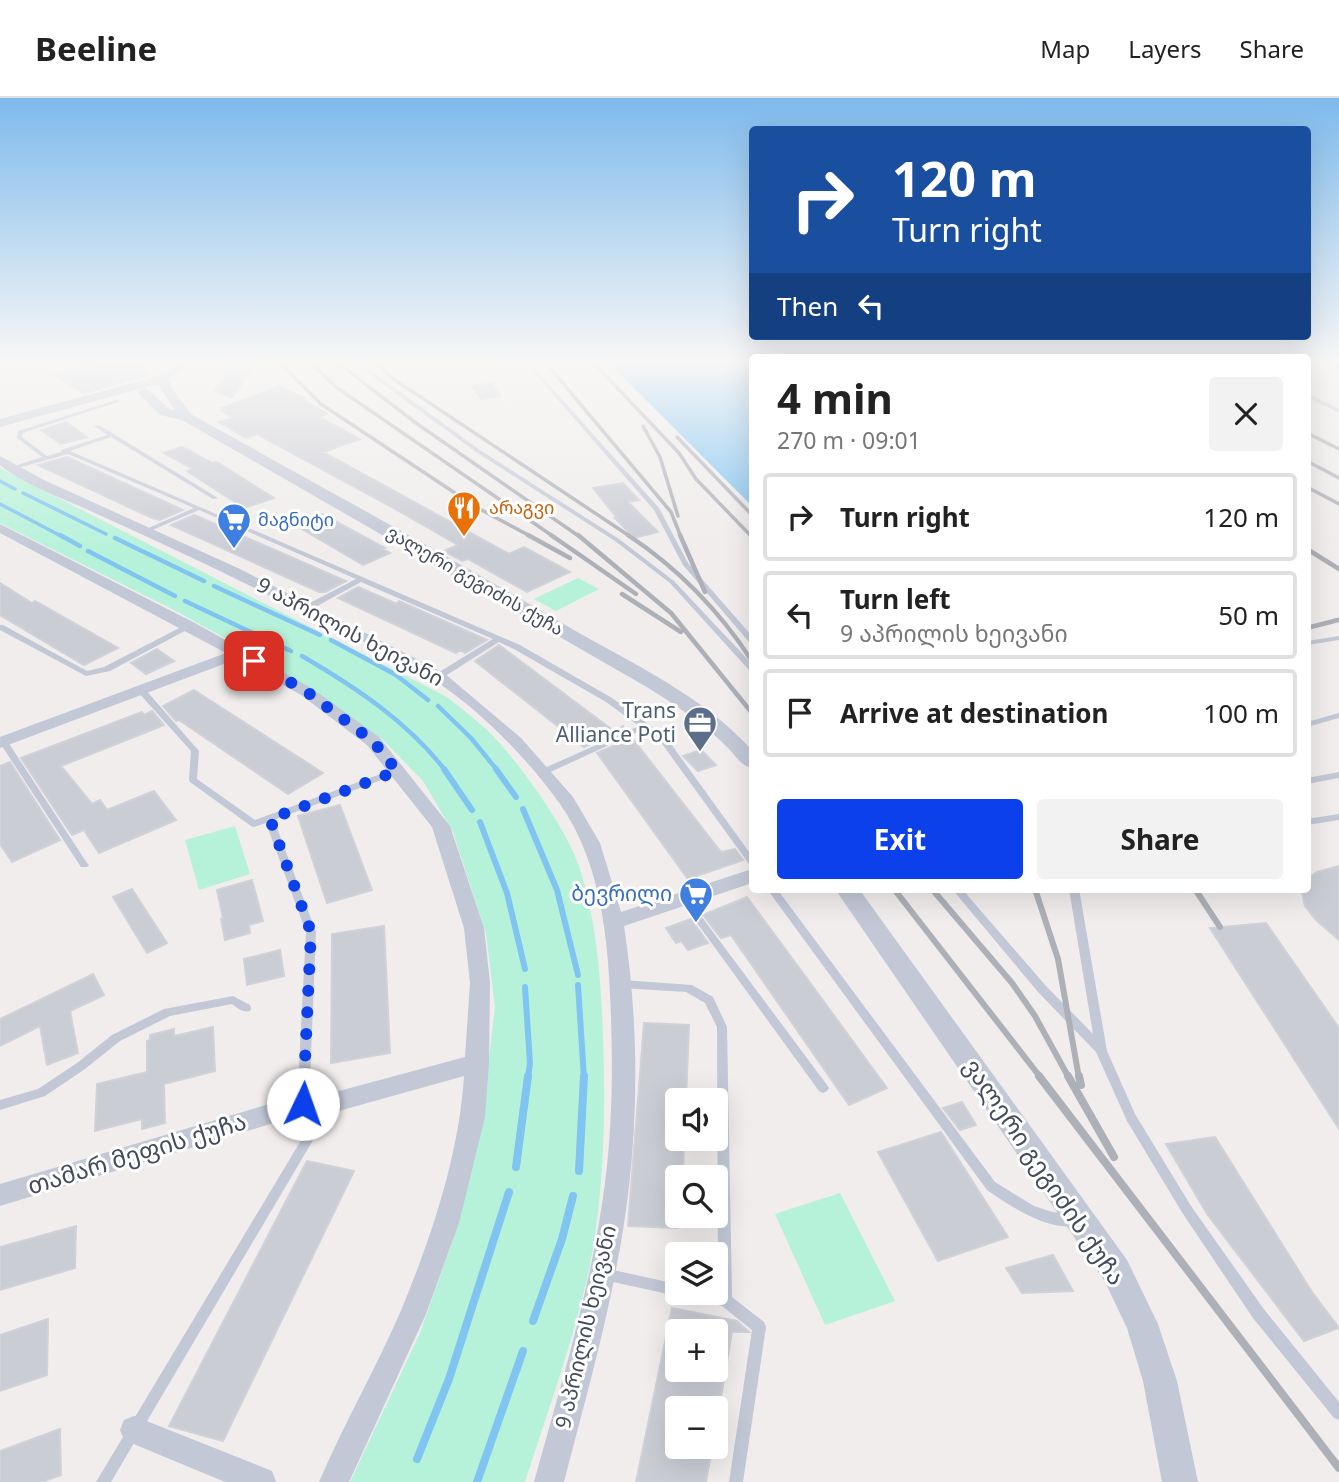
<!DOCTYPE html>
<html lang="en">
<head>
<meta charset="utf-8">
<style>
  :root { --surface:#fff; --page:#f2f2f2; --text:#222; --muted:#767676; --line:#e0e0e0; --accent:#0b40eb }
  body { margin:0; font-family:"Noto Sans","Noto Sans Georgian",sans-serif; background:var(--page); color:var(--text); height:100vh; display:flex; flex-direction:column; font-size:26px; white-space:nowrap }
  * { box-sizing:border-box; margin:0 }
  p { font-size:23px; color:var(--muted) }
  .icon { flex:none; width:38px; height:38px; fill:none; stroke:currentColor; stroke-width:2; stroke-linecap:round; stroke-linejoin:round }
  .map { position:relative; flex:1; overflow:hidden }
  .drawer { position:absolute; left:749px; top:256px; width:562px; height:539px; display:flex; flex-direction:column; background:var(--surface); border-radius:7px; box-shadow:0 7px 28px #0002 }
  .drawer>* { flex:none }
  .guide { position:absolute; left:749px; top:28px; width:562px; height:214px; border-radius:7px; box-shadow:0 7px 28px #0002; background:#1a4fa0; color:#fff; overflow:hidden }
  .buttons { position:absolute; left:665px; top:990px; display:grid; gap:14px }
  .buttons a { display:grid; place-items:center; width:63px; height:63px; border-radius:7px; background:var(--surface); box-shadow:0 7px 28px #0002; font-size:35px }
  .pin { position:absolute; display:grid; place-items:center; width:60px; height:60px; color:#fff; margin:-30px; border-radius:14px; box-shadow:0 4px 10px #0006 }
  .me { position:absolute; width:77px; margin:-38px; rotate:3deg; stroke-linejoin:round; filter:drop-shadow(0 0 5px #0008) }
  .turn { display:flex; align-items:center; gap:24px; height:147px; padding:0 28px; font-size:32px }
  .turn .icon { width:91px; height:91px; stroke-width:2.5 }
  .turn b { display:block; font-size:49px; line-height:60px }
  .then { display:flex; align-items:center; height:66px; padding:0 28px; background:#0003; gap:14px; font-size:26px }
  .round { display:grid; place-items:center; flex:none; width:74px; height:74px; border-radius:7px; background:var(--page) }
  .head { display:flex; align-items:center; justify-content:space-between; height:119px; padding:0 28px }
  h1 { font-size:42px; font-weight:700; line-height:52px }
  .action { display:flex; gap:14px; margin-top:auto; padding:14px 28px }
  .action a { flex:1; height:80px; border-radius:7px; background:var(--accent); color:#fff; font-size:28px; font-weight:700; line-height:80px; text-align:center }
  .action a+a { background:var(--page); color:var(--text) }
  ul { padding:0; list-style:none }
  li { display:flex; align-items:center; gap:21px; height:88px; margin:0 14px 10px; padding:0 14px; border:4px solid var(--line); border-radius:7px }
  li div { flex:1 }
  li b { display:block; font-size:26px }
  li em { font-style:normal }
  header { display:flex; align-items:center; gap:42px; box-sizing:border-box; height:98px; padding:0 35px; background:var(--surface); border-bottom:2px solid var(--line) }
  header strong { font-size:33px }
  nav { display:flex; gap:38px; margin-inline-start:auto; font-size:24px }
  .map>svg:first-child { display:block }
</style>
</head>
<body>
<header>
<strong>Beeline</strong>
<nav><a>Map</a><a>Layers</a><a>Share</a></nav>
</header>
<div class="map">
<svg width="1339" height="1384" viewBox="0 0 1339 1384">
  <rect width="100%" height="100%" fill="#f0edec"/>
  <path fill="#b6f2d9" d="M218 262H268L274 269 221 274Z
    M0 370 447 599C461 610 475 621 488 633 517 661 566 730 579 768 597 824 601 882 603 940 606 1019 604 1099 588 1177 572 1247 547 1315 525 1384H350L420 1235 456 1133 481 1032 495 909 486 836 453 734 423 683 383 642 314 594 249 553 172 511 0 425Z
    M578 480 599 491 556 513 534 501Z
    M235 728 250 776 199 792 185 742Z
    M840 1095 895 1203 825 1227 775 1116Z"/>
  <path fill="#80c4f2" d="M606 262H752V408Z"/>
  <g fill="none" stroke-linecap="round" stroke-linejoin="round">
    <path stroke="#80c4f2" stroke-width="3.5" d="M0 383 15 391
      M23 395 106 436
      M0 406 63 439"/>
    <path stroke="#80c4f2" stroke-width="4.5" d="M60 437 80 448
      M115 440 204 483
      M88 453 175 498
      M214 488 320 537
      M185 503 291 553
      M331 542 396 577 428 602
      M302 558C355 589 407 623 445 672
      M438 608 471 640 497 672"/>
    <path stroke="#80c4f2" stroke-width="6" d="M444 671 472 712
      M496 671 516 699
      M523 711 557 792 578 877
      M480 724 507 795 525 871
      M578 887 584 980
      M525 889 530 965 528 980"/>
    <path stroke="#80c4f2" stroke-width="8" d="M516 1069 528 978
      M579 1073 584 978
      M533 1223 562 1141 573 1098
      M417 1361 449 1281 509 1094
      M477 1384 523 1253"/>
  </g>
  <path fill="#cbcdd5" stroke="#d0d1d9" stroke-width="2" fill-rule="evenodd" d="M94 262H141L147 278 84 295 53 277 73 272 82 277 84 274 96 278 99 273 90 267Z
    M229 273H251L232 300 215 292Z
    M492 285 501 298 481 301 472 288Z
    M279 288 305 300 302 301 327 316 319 319 360 341 323 354 509 456 524 449 570 474 527 494 468 461 462 463 444 453 458 447 390 408 257 336 246 340 219 324 233 320 222 313 226 312 222 310Z
    M66 324 87 339 61 346 41 332Z
    M182 349 212 365 217 364 274 400 244 410 187 373 193 371 164 355Z
    M67 359 183 412 160 422 152 420 38 367Z
    M623 385 639 402 628 404 658 434 634 440 615 420H617L593 390Z
    M322 416 385 450 383 451 390 455 363 467 295 427Z
    M194 417 199 419 346 483 325 494H319L171 427Z
    M0 485 32 505 35 503 118 550 84 567 0 517Z
    M358 489 397 506 399 503 487 542 465 555 461 552 456 555 338 500Z
    M499 547 614 633 623 628 625 631 584 649 475 563Z
    M157 551 174 563 146 576 131 565Z
    M194 592 323 675 288 696 179 622 176 623 163 608Z
    M152 613 164 627 61 668 92 706 100 702 107 712 154 693 176 722 99 755 84 732 72 737 21 660 142 614 144 617Z
    M632 640 721 754 735 751 743 762 688 781 597 655Z
    M701 652 716 667 698 673 683 658Z
    M10 664 60 742 12 764 0 746V668Z
    M340 707 372 792 327 805 298 718Z
    M1339 768V842L1316 822 1305 808 1302 794 1307 791V782L1317 774Z
    M252 782 263 823 249 827 250 835 225 842 221 821 223 820 217 792Z
    M132 791 167 845 147 855 113 799Z
    M747 799 811 886 887 990 849 1007 731 837 721 840 703 817Z
    M691 821 708 845 688 852 681 843 676 845 666 830Z
    M1266 825 1339 930V1031L1210 830Z
    M384 828 390 955 331 965 332 836Z
    M280 852 284 878 247 887 244 861Z
    M93 876 104 897 70 913 78 955 47 967 40 928 0 948V921Z
    M644 925 689 927 686 1003H677V1041H684L683 1080H677V1130L628 1128Z
    M213 929 215 973 164 986 165 1025 142 1031V1021L95 1033 97 986 147 974V943L150 942V937L174 931V938Z
    M962 1004 976 1027 960 1032 943 1010Z
    M941 1034 1008 1139 938 1163 878 1054Z
    M1215 1039 1312 1194 1339 1230 1304 1243 1207 1116 1166 1046Z
    M307 1063 354 1073 223 1343 169 1328Z
    M76 1128 75 1170 0 1192V1149Z
    M1053 1157 1073 1193 1022 1195 1006 1170Z
    M672 1210 737 1223 749 1234H732L719 1311H677V1349H712L706 1384H636ZM677 1234H716V1272H677Z
    M48 1221 47 1277 0 1293V1237Z
    M60 1331 61 1377 42 1384H0V1353Z"/>
  <g fill="none" stroke-linecap="round" stroke-linejoin="round">
    <path fill="#c2c8d6" fill-rule="evenodd" d="M86 262H90L86 268 96 273V275H92L81 270V269Z
      M355 262H359L373 274 480 352 619 441 674 483 752 566V572H749L670 485 615 443 476 354 369 276Z
      M523 262H527L659 410 688 465 752 538V544H749L683 467 654 412Z
      M1307 295 1339 311V315L1307 299Z
      M116 302 121 303 23 335 22 339 47 358 61 354V352L107 337 94 328 99 327 218 400 213 401 111 339 70 353 520 547 612 600 666 639 752 758V767L749 766 660 643 644 631 546 676H540L539 674 540 672 639 628 606 604 514 551 499 544 442 580H436L435 578 436 576 493 541 361 484 310 512H304V508L356 481 199 412 150 433H146V431L194 410 68 356 11 372 8 370 42 359 17 340 18 333Z
      M187 526H193L194 528 110 573 86 578 0 532V527H3L87 573 104 569Z
      M1339 538V542L1307 547V543Z
      M138 590H144L199 653 197 681 255 722 394 671H400L401 673 400 675 274 722 316 834 309 1006 307 1009 303 1011 299 1009 297 1006 306 834 266 725 254 729 251 728 190 684 189 682 191 653 138 594 137 592Z
      M1339 615V620L1307 629V624Z
      M3 640 6 641 87 765 89 767 87 769H81L0 645V641Z
      M1339 674V680L1307 686V680Z
      M1339 716V722L1307 727V721Z
      M767 791H777L995 1084 1034 1108 1049 1113 1077 1119 1079 1123 1077 1127C1051 1135 1008 1107 987 1092Z
      M952 791H962L1046 888 1093 936 1069 791H1079L1107 953 1135 1016 1191 1108 1263 1210 1339 1304V1322L1334 1320 1253 1220 1183 1116 1127 1023 1096 954 1038 894Z
      M684 798 687 799 827 987 829 990 827 993 823 995 819 993 681 803 679 801 681 799Z
      M622 882 692 887 713 899 727 929 732 1199 764 1224 766 1229 743 1384H729L752 1232 722 1208 688 1200 686 1195 718 1194 717 929 705 905 686 894 622 890 618 889 617 886 618 883Z
      M233 898 250 907 251 910 250 913C243 915 237 910 232 906L170 918 120 943 85 971 45 998 0 1012V1002L38 991 77 965 112 937 164 911Z
      M328 1002 332 1004 334 1007 332 1010 111 1384H96L324 1004Z
      M604 1170 677 1186V1195H682L677 1198 604 1182 599 1180 597 1176 599 1172Z"/>
    <path fill="#c2c8d6" fill-rule="evenodd" d="M185 262H196L172 279 149 286 144 283 164 275Z
      M0 358 44 382 240 471 444 575 521 640 573 699 600 745 621 814 752 771V785L624 828C637 912 639 1003 629 1088 618 1188 589 1287 564 1384H534C561 1286 592 1187 605 1085 613 1023 613 957 610 895 607 830 598 760 560 706 529 662 479 611 434 582 392 555 339 533 294 510 230 477 164 446 97 416 66 401 27 389 0 367Z
      M0 426 195 525 313 591 379 639 450 728 484 830 490 885 489 965 485 1019 459 1125 426 1216 349 1384H319C344 1325 377 1269 402 1210 432 1137 459 1057 464 978L328 1016H303L0 1108V1086L303 996H328L465 959 470 885 464 830 432 729 367 647 301 597 237 561 0 650V639L226 555 0 435Z
      M134 1318 272 1373 276 1384H225L124 1342 120 1332 124 1322Z"/>
    <path fill="#c2c8d6" fill-rule="evenodd" d="M154 279 170 282 171 289 191 316C316 386 443 455 567 528 631 565 702 597 752 652V670C741 668 736 658 728 650 704 625 674 606 645 588L182 322 160 317 137 294 143 290 147 291 169 311 175 312 159 288 154 287 0 329V321Z
      M835 791H859L1127 1162 1158 1226 1177 1283 1198 1384H1162L1143 1283 1127 1230 1105 1184Z"/>
    <path stroke="#aeb0b8" stroke-width="3.5" d="M277 262 321 306 476 409 532 439
      M308 262 336 289 554 439
      M334 262 416 325 580 439
      M372 262 392 280 631 439
      M591 262 679 355 696 381 752 439
      M1323 262 1339 268
      M550 270 671 414 681 439
      M643 328 660 359 678 418
      M1307 335 1339 351
      M677 339 752 417
      M1307 363 1339 380
      M1307 389 1339 406"/>
    <path stroke="#aeb0b8" stroke-width="4.5" d="M528 437 570 460
      M551 437 636 496
      M578 437 671 515 752 615
      M628 437C679 471 719 512 752 563
      M680 437 705 494
      M1307 451 1339 471
      M622 496 681 534
      M1307 530 1338 522"/>
    <path stroke="#aeb0b8" stroke-width="6" d="M894 791 1041 980
      M932 791 1012 885 1035 918 1069 980
      M1035 791 1058 861 1079 980
      M1195 791 1220 829"/>
    <path stroke="#aeb0b8" stroke-width="8" d="M1039 978 1339 1370
      M1068 978 1114 1059
      M1079 978 1081 987"/>
  </g>
  <linearGradient id="sky" x2="0" y2="1"><stop stop-color="#7ebaec"/><stop offset="0.58" stop-color="#f8f7f6"/><stop offset="1" stop-color="#f8f7f6" stop-opacity="0"/></linearGradient>
  <rect width="1339" height="455" fill="url(#sky)"/>
  <g fill="none" stroke-linecap="round" stroke-linejoin="round">
    <path stroke="#0b40eb" stroke-width="12" stroke-dasharray="0 21.6" d="M254 563 307 594 373 643 397 673 270 721 311 834 303 1006"/>
  </g>
  <defs>
    <g id="restaurant-pin" transform="scale(1.75)"><path d="M0 17L-7.5 6A9.5 9.5 0 1 1 7.5 6Z" fill="#e8710a" stroke="#fff"/><path d="M-5-6h1v4h1v-4h1v4h1v-4h1v5L-1.5 .5V6h-2V.5L-5-1ZM5-6V6H3V1.5H1.5Q1.5-4 5-6Z" fill="#fff"/></g>
    <g id="supermarket-pin" transform="scale(1.75)"><path d="M0 17L-7.5 6A9.5 9.5 0 1 1 7.5 6Z" fill="#3f7fe0" stroke="#fff"/><path d="M-6-5.5h2.5l.6 2H6L4.5 2H-2.5L-4.4-4H-6ZM-1.5 3.2a1.3 1.3 0 1 0 .1 0ZM3 3.2a1.3 1.3 0 1 0 .1 0Z" fill="#fff"/></g>
    <g id="office-pin" transform="scale(1.75)"><path d="M0 17L-7.5 6A9.5 9.5 0 1 1 7.5 6Z" fill="#5c6f8a" stroke="#fff"/><path d="M-6-3h4V-5.5h4V-3h4V5H-6ZM-1-4.5V-3h2v-1.5ZM-6 0V1H6V0Z" fill="#fff"/></g>
  </defs>
  <g fill-rule="evenodd">
    <use href="#restaurant-pin" x="464" y="410"/>
    <use href="#supermarket-pin" x="234" y="422"/>
    <use href="#office-pin" x="700" y="625"/>
    <use href="#supermarket-pin" x="696" y="796"/>
  </g>
  <g text-anchor="middle" stroke-width="6" stroke-linejoin="round" paint-order="stroke">
    <g font-size="18" fill="#c56008" stroke="#fff" text-anchor="start">
      <text x="489" y="416">არაგვი</text>
    </g>
    <g font-size="18" fill="#366cbe" stroke="#fff" text-anchor="start">
      <text x="258" y="428">მაგნიტი</text>
    </g>
    <g font-size="18" fill="#444b5c" stroke="#fff">
      <text transform="translate(475 483) rotate(30)" y="6">ვალერი გეგიძის ქუჩა</text>
    </g>
    <g font-size="21" fill="#444b5c" stroke="#fff">
      <text transform="translate(350 534) rotate(28)" y="7">9 აპრილის ხეივანი</text>
      <text transform="translate(586 1229) rotate(-77)" y="7">9 აპრილის ხეივანი</text>
    </g>
    <g font-size="21" fill="#4e5e75" stroke="#fff" text-anchor="end">
      <text x="676" y="620">Trans<tspan x="676" dy="24">Alliance Poti</tspan></text>
    </g>
    <g font-size="21" fill="#366cbe" stroke="#fff" text-anchor="end">
      <text x="672" y="803">ბევრილი</text>
    </g>
    <g font-size="24" fill="#444b5c" stroke="#fff">
      <text transform="translate(137 1056) rotate(-17)" y="8">თამარ მეფის ქუჩა</text>
      <text transform="translate(1044 1074) rotate(56)" y="8">ვალერი გეგიძის ქუჩა</text>
    </g>
  </g>
</svg>
<div class="buttons">
<a><svg class="icon" aria-label="sound" viewBox="0 0 24 24"><path d="M4 9h4l5-4v14l-5-4H4zM17 9q2 3 0 6"/></svg></a>
<a><svg class="icon" aria-label="search" viewBox="0 0 24 24"><circle cx="10" cy="10" r="6"/><path d="M15 15l6 6"/></svg></a>
<a><svg class="icon" aria-label="layers" viewBox="0 0 24 24"><path d="M12 4l9 5-9 5-9-5zM3 14l9 5 9-5"/></svg></a>
<a>+</a>
<a>−</a>
</div>
<div class="pin" style="left:254px;top:563px;background:#d93025"><svg class="icon" aria-label="arrive" viewBox="0 0 24 24"><path d="M6 21V4h12l-3 4 3 4H6"/></svg></div>
<svg class="me" style="left:303px;top:1006px" viewBox="-20 -20 40 40"><circle r="19" fill="#fff"/><path d="M0-13L10 11 0 6-10 11z" fill="#0b40eb"/></svg>
<div class="guide">
<div class="turn"><svg class="icon" aria-label="right" viewBox="0 0 24 24"><path d="M7 20v-9h11M14 6l5 5-5 5"/></svg><div><b>120 m</b>Turn right</div></div>
<div class="then">Then<svg class="icon" aria-label="left" viewBox="0 0 24 24"><path d="M17 20v-9H6M10 6l-5 5 5 5"/></svg></div>
</div>
<section class="drawer">
<div class="head"><div><h1>4 min</h1><p>270 m · 09:01</p></div><a class="round"><svg class="icon" aria-label="close" viewBox="0 0 24 24"><path d="M6 6l12 12M18 6L6 18"/></svg></a></div>
<ul>
<li><svg class="icon" aria-label="right" viewBox="0 0 24 24"><path d="M7 20v-9h11M14 6l5 5-5 5"/></svg><div><b>Turn right</b></div><em>120 m</em></li>
<li><svg class="icon" aria-label="left" viewBox="0 0 24 24"><path d="M17 20v-9H6M10 6l-5 5 5 5"/></svg><div><b>Turn left</b><p>9 აპრილის ხეივანი</p></div><em>50 m</em></li>
<li><svg class="icon" aria-label="arrive" viewBox="0 0 24 24"><path d="M6 21V4h12l-3 4 3 4H6"/></svg><div><b>Arrive at destination</b></div><em>100 m</em></li>
</ul>
<div class="action"><a>Exit</a><a>Share</a></div>
</section>
</div>
</body>
</html>
